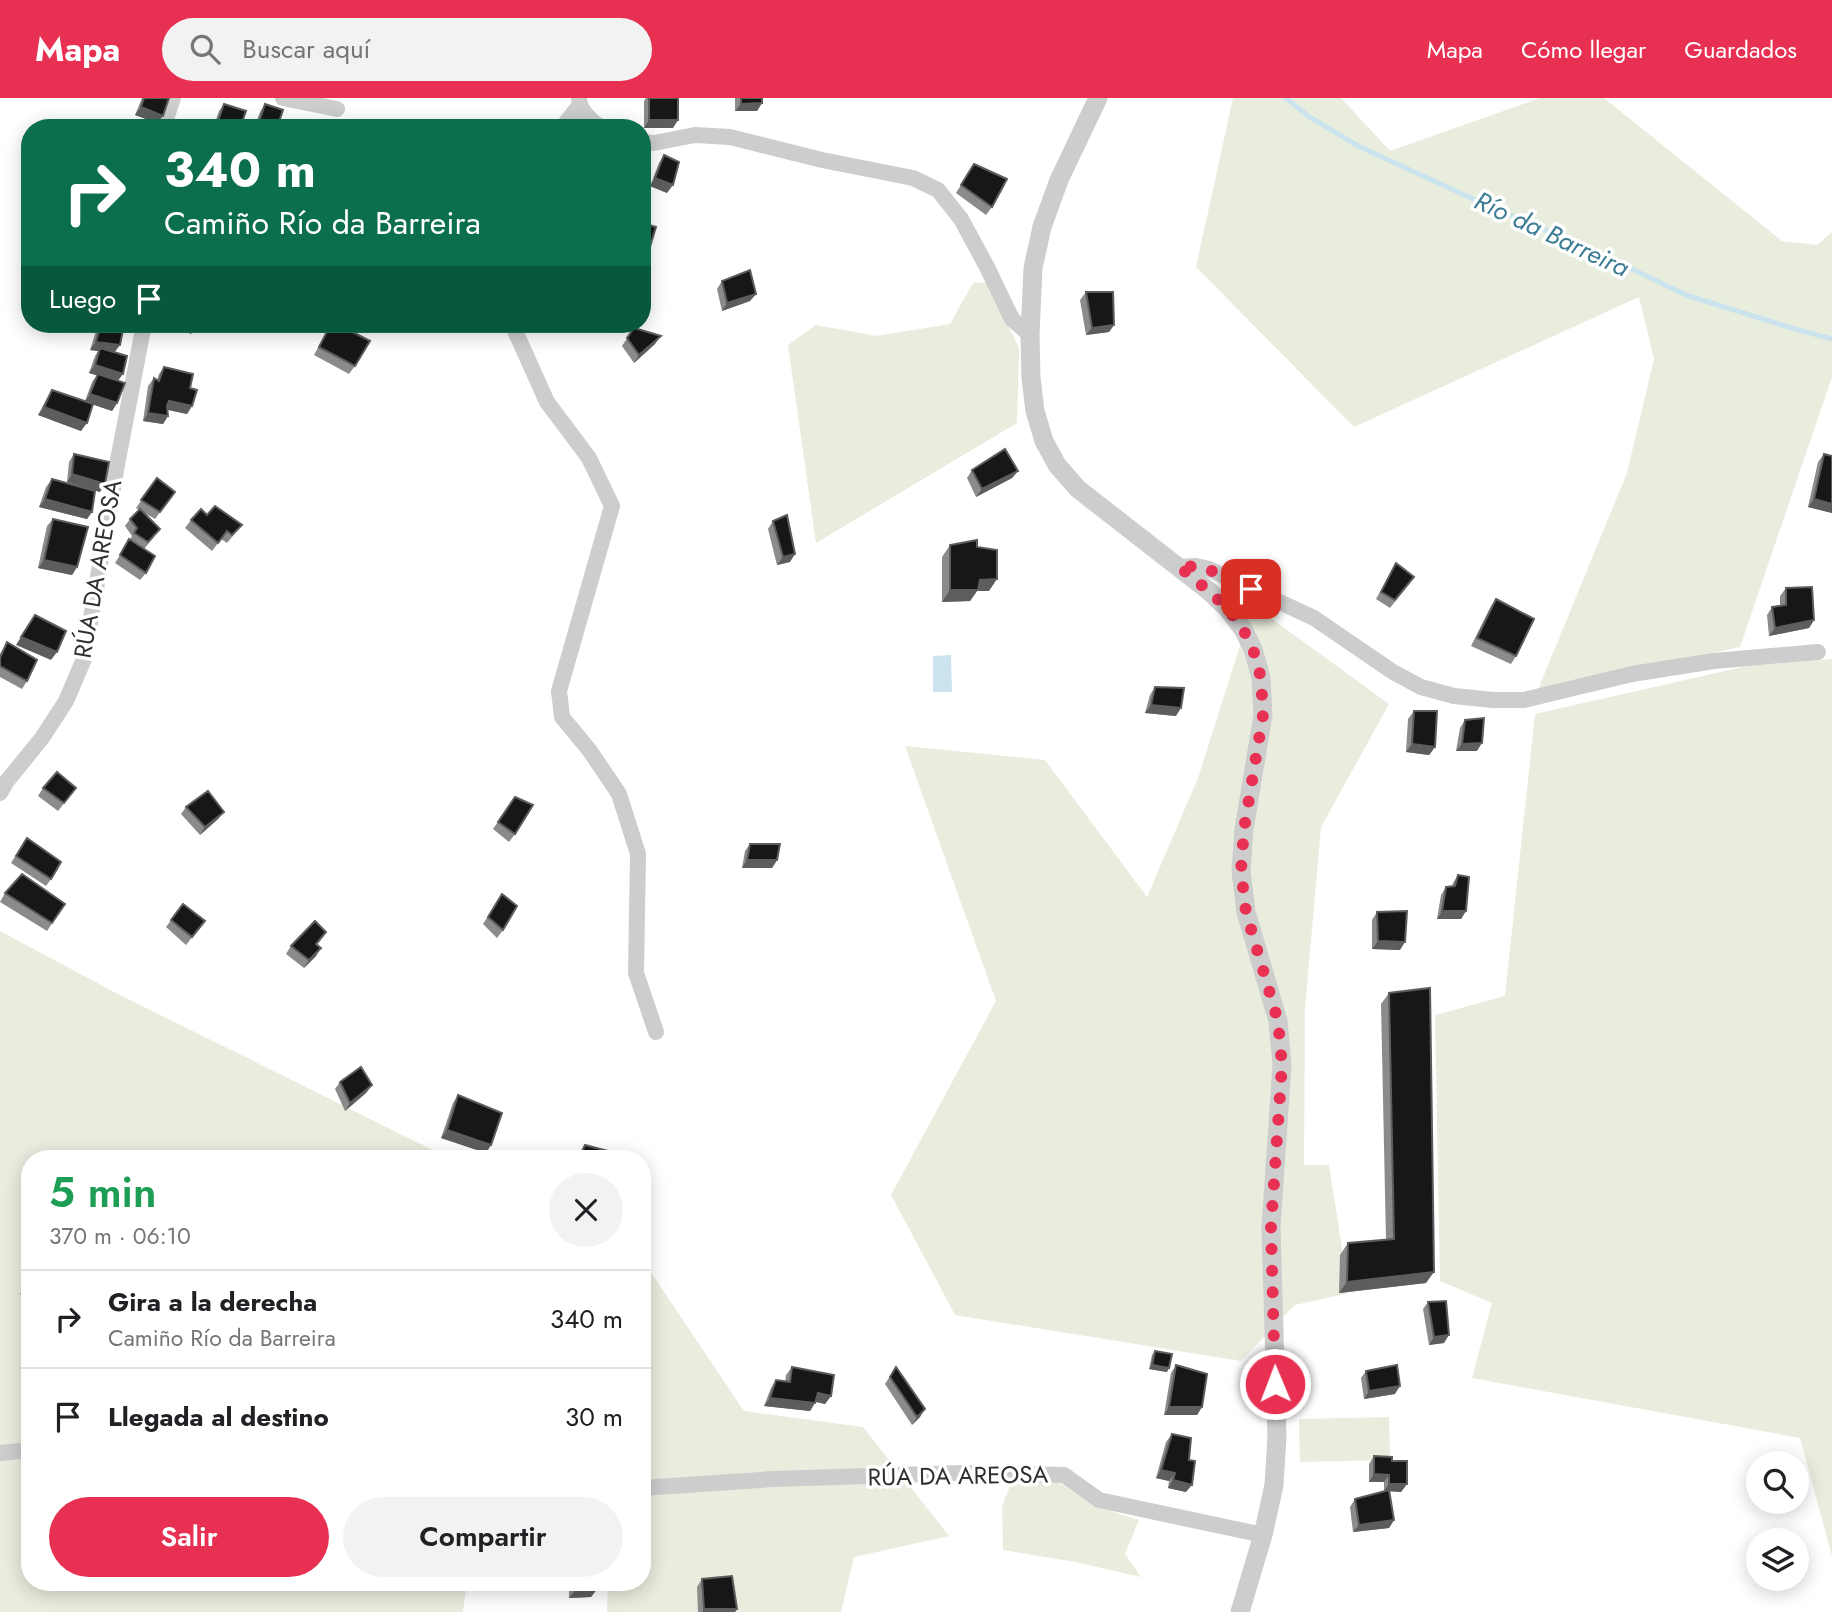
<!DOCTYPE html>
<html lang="es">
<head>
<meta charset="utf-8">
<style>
  :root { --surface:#fff; --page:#f2f2f2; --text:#202124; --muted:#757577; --line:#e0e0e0; --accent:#e83053 }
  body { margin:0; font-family:Jost,sans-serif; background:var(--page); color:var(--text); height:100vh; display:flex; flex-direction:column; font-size:26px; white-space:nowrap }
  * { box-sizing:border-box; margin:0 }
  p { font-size:23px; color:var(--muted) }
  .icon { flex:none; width:38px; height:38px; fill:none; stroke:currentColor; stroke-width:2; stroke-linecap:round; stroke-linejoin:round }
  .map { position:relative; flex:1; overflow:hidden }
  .details { position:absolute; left:21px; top:1052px; width:630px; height:441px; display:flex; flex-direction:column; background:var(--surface); border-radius:28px; box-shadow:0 4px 18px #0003 }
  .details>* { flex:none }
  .banner { position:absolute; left:21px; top:21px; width:630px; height:214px; border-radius:28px; box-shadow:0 4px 18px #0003; background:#0b6e4f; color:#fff; overflow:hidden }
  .buttons { position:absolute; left:1746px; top:1353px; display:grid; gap:14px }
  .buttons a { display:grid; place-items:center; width:63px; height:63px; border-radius:50%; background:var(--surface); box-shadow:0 4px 18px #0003; font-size:35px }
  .pin { position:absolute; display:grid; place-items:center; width:60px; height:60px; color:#fff; margin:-30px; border-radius:14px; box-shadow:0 4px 10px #0006 }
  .me { position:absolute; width:77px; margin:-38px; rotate:359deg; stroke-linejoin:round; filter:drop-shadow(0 0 5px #0008) }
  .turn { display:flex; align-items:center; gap:24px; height:147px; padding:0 28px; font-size:32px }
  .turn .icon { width:91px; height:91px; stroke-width:2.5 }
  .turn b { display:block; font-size:49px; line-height:60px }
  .then { display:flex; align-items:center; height:66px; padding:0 28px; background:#0003; gap:14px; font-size:26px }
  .round { display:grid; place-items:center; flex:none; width:74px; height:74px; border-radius:37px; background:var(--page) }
  .head { display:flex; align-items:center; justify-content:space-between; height:119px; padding:0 28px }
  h1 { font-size:42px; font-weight:600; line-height:52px; color:#1e9e55 }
  .button { display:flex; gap:14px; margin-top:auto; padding:14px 28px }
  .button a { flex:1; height:80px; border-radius:42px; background:var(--accent); color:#fff; font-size:28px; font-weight:600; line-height:80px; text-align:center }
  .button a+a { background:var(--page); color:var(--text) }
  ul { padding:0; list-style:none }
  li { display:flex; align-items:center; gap:21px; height:98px; padding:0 28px; border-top:2px solid var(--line) }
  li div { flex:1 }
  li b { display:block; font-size:26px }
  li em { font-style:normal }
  header { display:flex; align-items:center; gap:42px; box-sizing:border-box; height:98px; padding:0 35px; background:var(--accent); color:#fff }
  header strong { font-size:33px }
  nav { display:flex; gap:38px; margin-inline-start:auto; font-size:24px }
  .search { width:490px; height:63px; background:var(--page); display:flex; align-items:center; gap:18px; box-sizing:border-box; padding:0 24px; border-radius:38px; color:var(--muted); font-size:26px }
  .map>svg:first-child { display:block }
</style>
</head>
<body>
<header>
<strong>Mapa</strong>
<div class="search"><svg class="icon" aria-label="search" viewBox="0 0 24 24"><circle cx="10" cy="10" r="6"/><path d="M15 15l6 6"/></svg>Buscar aquí</div>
<nav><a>Mapa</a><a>Cómo llegar</a><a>Guardados</a></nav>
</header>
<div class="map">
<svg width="1832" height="1514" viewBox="0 0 1832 1514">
  <rect width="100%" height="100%" fill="#fff"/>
  <path fill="#e8edde" d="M1233 0H1341L1390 53 1540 0H1604L1782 143 1817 147 1832 134V279L1740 549 1537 594 1627 375 1654 261 1639 199 1354 329 1196 169Z
    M987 184 1019 250 1017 325 816 445 788 247 816 227 877 238 950 226 973 185Z
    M1253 507 1389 606 1321 729 1305 910 1304 1067H1329L1349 1195 1295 1207 1241 1263 955 1217 891 1097 996 903 905 648 1045 662 1147 799 1198 680Z
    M1832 561V1458L1800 1340 1472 1280 1492 1205 1440 1183 1435 917 1505 898 1535 616 1747 568Z
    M0 833 116 895 449 1060H30V1484H467L463 1514H0Z
    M642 1161 744 1313 863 1329 949 1438 854 1459 841 1514H607L608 1484H642Z
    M1389 1319 1390 1362 1300 1364 1299 1321Z
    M1012 1383 1060 1385 1094 1408 1139 1422 1125 1456 1141 1479 1075 1464 1003 1452 1002 1408Z"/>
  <path fill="#cae3ed" d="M951 557 952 594H933V558Z"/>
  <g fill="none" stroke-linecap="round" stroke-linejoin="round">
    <path stroke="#cae3ed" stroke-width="5" d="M1286 0 1308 18 1360 49 1471 100 1605 158 1686 197 1788 229 1832 241"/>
    <path stroke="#cdcdcd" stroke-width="16" d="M283 0 337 11
      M579 0C579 12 592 24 602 30
      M163 30 173 0
      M562 30 579 8
      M642 44 654 45 695 37 730 39 822 62 913 80 938 92 961 121 987 169 1012 221 1030 237
      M514 226 516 235 547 304 589 360 612 408 559 593 562 619 590 653 619 696 638 756 636 875 656 934
      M1178 469 1196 468 1209 471 1314 520 1393 574 1421 589 1454 598 1493 602H1524L1632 576 1714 563 1818 554
      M0 695 7 683 42 640 66 603 84 561 117 367 144 226
      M0 1355 30 1352
      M642 1390 774 1381 961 1375 1064 1377 1099 1402 1263 1437"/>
    <path stroke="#cdcdcd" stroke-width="19" d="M1098 0 1059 82 1042 129 1033 170 1030 237 1031 280 1035 313 1044 343 1057 367 1078 391 1209 493 1228 511 1243 531 1253 551 1261 580 1263 617 1244 731 1241 773 1246 814 1278 923 1282 967 1271 1129 1277 1339 1274 1387 1263 1437 1240 1514"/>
  </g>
  <path fill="#8b8b8b" d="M142 0H169L157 25 135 17Z
    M646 0H649L673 30H644V3Z
    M735 0H762V5L757 13H735Z
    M224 6 240 30H213L219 13Z
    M265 6 277 30H254L260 14Z
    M664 57 667 95 650 88 659 65Z
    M974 66 992 109 986 117 956 95Z
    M722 183 756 196 750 203 722 213 717 191Z
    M1086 194 1114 227 1109 234 1086 237 1080 202Z
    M99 226H118L115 254 118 283 117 305 112 313 93 306 81 333 38 317 47 300 52 292 85 303 92 284 97 277 89 275 95 258 98 253 90 252 97 230Z
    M331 226 355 268 349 276 314 257Z
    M634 230 655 246 634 265 622 248Z
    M164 269 190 290 192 308 187 316 168 312V318L163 326 143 323 148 288 154 280 157 282 159 276Z
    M74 356 100 394 67 384 69 364Z
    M1824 356 1832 358V415L1808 409 1818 364Z
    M972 372 1018 373 1012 380 976 399 967 380Z
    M157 380 175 394 155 421 141 413 154 439 144 451 146 475 140 482 115 465 132 438 125 428 130 421 139 412 136 410Z
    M52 381 92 414 87 421 39 409 46 389Z
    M207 417 242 427 227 445 221 441 212 453 185 430 191 422Z
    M53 421 77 469 72 477 38 470 47 428Z
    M773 423 790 464 777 467 768 431Z
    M950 447 977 449 989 493H977L970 503 942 504V459Z
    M1396 465 1409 486 1390 510 1376 501Z
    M1786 490 1814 522 1809 530 1769 538 1767 517 1772 509 1780 508V498Z
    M1496 501 1516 558 1511 566 1471 548 1491 508Z
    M7 544 27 583 22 591 0 579V556Z
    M1155 589 1176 618 1145 615 1150 597Z
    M1414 613 1435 649 1429 657 1406 654 1408 621Z
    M1465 622 1477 653H1456L1460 630Z
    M43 690H76L58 713 38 698Z
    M515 699V736L509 744 493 731Z
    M186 709 224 714 218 721 200 737 181 716Z
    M27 740 51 781 46 788 11 765Z
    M750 746 777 762 772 770H742L745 753Z
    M1458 777 1466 813 1461 821H1437L1441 797 1446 789H1452L1453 785Z
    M5 795 65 806 47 833 0 804Z
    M502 796 503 832 497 840 483 826Z
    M183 806 205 823 186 847 166 829Z
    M1377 814 1400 852 1372 851V822Z
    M321 842 317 846 316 858 304 870 286 856 291 848Z
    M1389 895 1426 1185 1339 1195 1340 1157 1348 1145 1386 1142 1381 906Z
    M340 984 372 987 366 995 345 1013 335 991Z
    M458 997 491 1047 486 1055 441 1040 453 1005Z
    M585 1047 626 1060H576Z
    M30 1182V1202L20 1196Z
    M1428 1204 1444 1245 1429 1247 1423 1211Z
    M1155 1253 1167 1274 1149 1271 1152 1257Z
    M1176 1267 1202 1309 1197 1317H1164L1171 1275Z
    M792 1269 831 1298 825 1306 815 1304 810 1313 764 1308 771 1290 776 1282 785 1284 786 1277Z
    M896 1269 920 1319 912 1327 885 1286Z
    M1366 1273 1395 1296 1364 1301 1361 1280Z
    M1172 1336 1186 1394 1168 1390 1169 1383 1156 1380 1166 1344Z
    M1374 1358 1392 1363 1407 1386 1401 1394 1389 1393 1394 1422 1389 1430 1353 1434 1350 1409 1355 1401 1384 1393V1384H1369V1366Z
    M702 1481 737 1511 735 1514H698L697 1489Z
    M569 1484H596L597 1491 591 1499 569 1500Z"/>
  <path fill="#5d5d5d" d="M762 5 757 13H735L741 6Z
    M141 9 163 18 157 25 135 17Z
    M649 22H678L673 30H644Z
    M217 26 232 30H215Z
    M655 80 673 87 667 95 650 88Z
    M642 150 649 152 643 159H642Z
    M756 196 750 203 722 213 727 205Z
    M173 226H191L197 228 191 236 172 228Z
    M414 226H428L426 229Z
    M1114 227 1109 234 1086 237 1092 230Z
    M661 238 655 246 634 265 639 257Z
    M96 244 120 247 114 255 100 250 98 253 90 252Z
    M95 267 123 276 117 284 89 275Z
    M90 296 117 305 112 313 85 304Z
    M169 303 192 308 187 316 164 311Z
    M44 309 87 325 81 333 38 317Z
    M148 315 168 318 163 326 143 323Z
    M1018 373 1012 380 976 399 982 391Z
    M72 376 105 386 100 394 67 384Z
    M45 401 92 414 87 421 39 409Z
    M1814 401 1832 406V415L1808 409Z
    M795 456 790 464 777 467 783 459Z
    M44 462 77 469 72 477 38 470Z
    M997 481 989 493H977L970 503 942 504 950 492 980 482Z
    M1814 522 1809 530 1769 538 1775 530Z
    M21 539 57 554 51 562 16 547Z
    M1151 607 1181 610 1176 618 1145 615Z
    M1482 645 1477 653H1456L1462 646Z
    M1412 646 1435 649 1429 657 1406 654Z
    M224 714 218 721 200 737 205 729Z
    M747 762H777L772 770H742Z
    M1442 813H1466L1461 821H1437Z
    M1378 843 1405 844 1400 852 1372 851Z
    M321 850 316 858 304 870 309 862Z
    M372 987 366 995 345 1013 350 1005Z
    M447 1032 491 1047 486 1055 441 1040Z
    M1434 1174 1426 1185 1339 1195 1347 1184Z
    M1449 1237 1444 1245 1429 1247 1434 1239Z
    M1152 1267 1169 1270 1167 1274 1149 1271Z
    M1400 1288 1395 1296 1364 1301 1369 1293Z
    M818 1295 831 1298 825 1306 813 1303Z
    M770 1300 815 1305 810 1313 764 1308Z
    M1169 1309H1202L1197 1317H1164Z
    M925 1311 920 1319 912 1327 917 1319Z
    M1161 1372 1175 1375 1169 1383 1156 1380Z
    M1374 1376 1389 1377 1384 1384H1369Z
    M1173 1382 1192 1387 1186 1394 1168 1390Z
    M1389 1386H1407L1401 1394 1384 1393Z
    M1394 1422 1389 1430 1353 1434 1359 1427Z
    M520 1484H534L543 1485 538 1493 517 1490Z
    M597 1491 591 1499 569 1500 575 1493Z
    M704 1511H737L735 1514H702Z"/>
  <path fill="#171717" stroke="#5d5d5d" stroke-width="2" d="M144 0H169L163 18 141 9Z
    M649 0H678V22H649Z
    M741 0H762V5L741 6Z
    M224 6 246 13 240 30H232L217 26Z
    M265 6 283 12 277 30H257Z
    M664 57 679 64 673 87 655 80Z
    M974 66 1007 81 992 109 961 87Z
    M642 125 656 129 649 152 642 150Z
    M750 172 756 196 727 205 722 183Z
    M1086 194H1113L1114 227 1092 230Z
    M101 226H118L124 227 120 247 96 244Z
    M331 226H337L370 243 355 268 319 249Z
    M634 230 661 238 639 257 627 240Z
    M100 250 127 258 123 276 95 267Z
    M164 269 193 276 190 290 197 292 192 308 169 303 167 308 168 318 148 315 154 280 159 283Z
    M98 276 125 285 117 305 90 296Z
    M52 292 93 306 87 325 44 309Z
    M1005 351 1018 373 982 391 972 372Z
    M74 356 109 364 105 386 72 376Z
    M1824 356 1832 358V406L1814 401Z
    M157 380 175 394 160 414 141 402Z
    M52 381 95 393 92 414 45 401Z
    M215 408 242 427 232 437 227 433 218 445 191 422 201 411 207 417Z
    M140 411 160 431 148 444 134 435 137 430 130 421Z
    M787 417 795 456 783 459 773 423Z
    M53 421 88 429 77 469 44 462Z
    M129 441 155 458 146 475 120 457Z
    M977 442V449L997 452V481L980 482 978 492H950V447Z
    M1396 465 1414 479 1395 502 1381 494Z
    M1812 489 1814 522 1775 530 1772 509 1786 507V490Z
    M1496 501 1534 521 1516 558 1477 540Z
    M35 517 66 533 57 554 21 539Z
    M7 544 37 562 27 583 0 568V560Z
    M1155 589 1184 590 1181 610 1151 607Z
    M1414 613H1437L1435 649 1412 646Z
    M1484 620 1482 645 1462 646 1465 622Z
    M57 674 76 690 64 705 43 690Z
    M208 693 224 714 205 729 186 709Z
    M515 699 533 707 515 736 498 724Z
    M27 740 61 764 51 781 16 758Z
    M750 746H780L777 762H747Z
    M22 776 65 806 52 825 5 795Z
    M1458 777 1469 779 1466 813H1442L1446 789 1455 788Z
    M502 796 517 808 503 832 488 819Z
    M183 806 205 823 192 839 171 822Z
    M1407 813 1405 844 1378 843 1377 814Z
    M315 823 326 834 316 846 321 850 309 862 291 848Z
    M1430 890 1434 1174 1347 1184 1348 1145 1394 1141 1389 895Z
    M361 969 372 987 350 1005 340 984Z
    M458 997 502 1015 491 1047 447 1032Z
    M585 1047 627 1058 626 1060H579Z
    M30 1182V1191L25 1188Z
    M1446 1203 1449 1237 1434 1239 1428 1204Z
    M1155 1253 1172 1256 1169 1270 1152 1267Z
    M1176 1267 1207 1276 1202 1309H1169Z
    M1397 1267 1400 1288 1369 1293 1366 1273Z
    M792 1269 834 1277 831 1298 818 1295 815 1305 770 1300 776 1282 790 1284Z
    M896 1269 925 1311 917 1319 890 1279Z
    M1172 1336 1191 1340 1189 1362 1195 1363 1192 1387 1173 1382 1175 1375 1161 1372Z
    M1374 1358 1392 1359V1363H1407V1386H1389V1377L1374 1376Z
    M1389 1392 1394 1422 1359 1427 1355 1401Z
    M732 1478 737 1511H704L702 1481Z
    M575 1484H596L597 1491 575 1493Z"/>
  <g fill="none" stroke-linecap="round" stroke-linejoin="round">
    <path stroke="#e83053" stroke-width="12" stroke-dasharray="0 21.6" d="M1251 491C1225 478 1209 468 1178 468L1209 493 1228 511 1243 531 1253 551 1261 580 1263 617 1244 731 1241 773 1246 814 1278 923 1282 967 1271 1129 1275 1286"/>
  </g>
  <g text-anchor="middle" stroke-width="7" stroke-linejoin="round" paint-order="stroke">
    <g font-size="24" fill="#303030" stroke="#fff">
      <text transform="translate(98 471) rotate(-80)" y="8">RÚA DA AREOSA</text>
      <text transform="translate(958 1378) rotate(-1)" y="8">RÚA DA AREOSA</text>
    </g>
    <g font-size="26" font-style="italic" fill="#3c7c94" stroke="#fff">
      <text transform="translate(1552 136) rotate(25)" y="9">Río da Barreira</text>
    </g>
  </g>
</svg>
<div class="buttons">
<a><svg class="icon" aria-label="search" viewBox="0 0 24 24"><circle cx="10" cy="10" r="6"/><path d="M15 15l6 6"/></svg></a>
<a><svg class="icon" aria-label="layers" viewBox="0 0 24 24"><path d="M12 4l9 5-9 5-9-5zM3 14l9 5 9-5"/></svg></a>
</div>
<div class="pin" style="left:1251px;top:491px;background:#d93025"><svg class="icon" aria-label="arrive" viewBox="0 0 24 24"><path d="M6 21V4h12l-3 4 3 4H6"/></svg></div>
<svg class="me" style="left:1275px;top:1286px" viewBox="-20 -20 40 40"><circle r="17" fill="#e83053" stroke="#fff" stroke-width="3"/><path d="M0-11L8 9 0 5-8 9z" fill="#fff"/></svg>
<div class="banner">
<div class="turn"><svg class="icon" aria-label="right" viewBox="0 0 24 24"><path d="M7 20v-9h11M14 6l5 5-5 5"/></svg><div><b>340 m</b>Camiño Río da Barreira</div></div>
<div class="then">Luego<svg class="icon" aria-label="arrive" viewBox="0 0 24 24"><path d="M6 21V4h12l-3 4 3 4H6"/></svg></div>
</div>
<section class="details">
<div class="head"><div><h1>5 min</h1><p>370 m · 06:10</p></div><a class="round"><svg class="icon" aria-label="close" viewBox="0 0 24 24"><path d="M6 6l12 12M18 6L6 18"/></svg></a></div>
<ul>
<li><svg class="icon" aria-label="right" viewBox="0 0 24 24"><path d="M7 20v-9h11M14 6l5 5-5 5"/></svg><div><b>Gira a la derecha</b><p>Camiño Río da Barreira</p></div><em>340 m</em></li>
<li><svg class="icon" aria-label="arrive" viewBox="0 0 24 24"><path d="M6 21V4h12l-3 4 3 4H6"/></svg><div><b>Llegada al destino</b></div><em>30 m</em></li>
</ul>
<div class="button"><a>Salir</a><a>Compartir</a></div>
</section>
</div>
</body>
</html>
